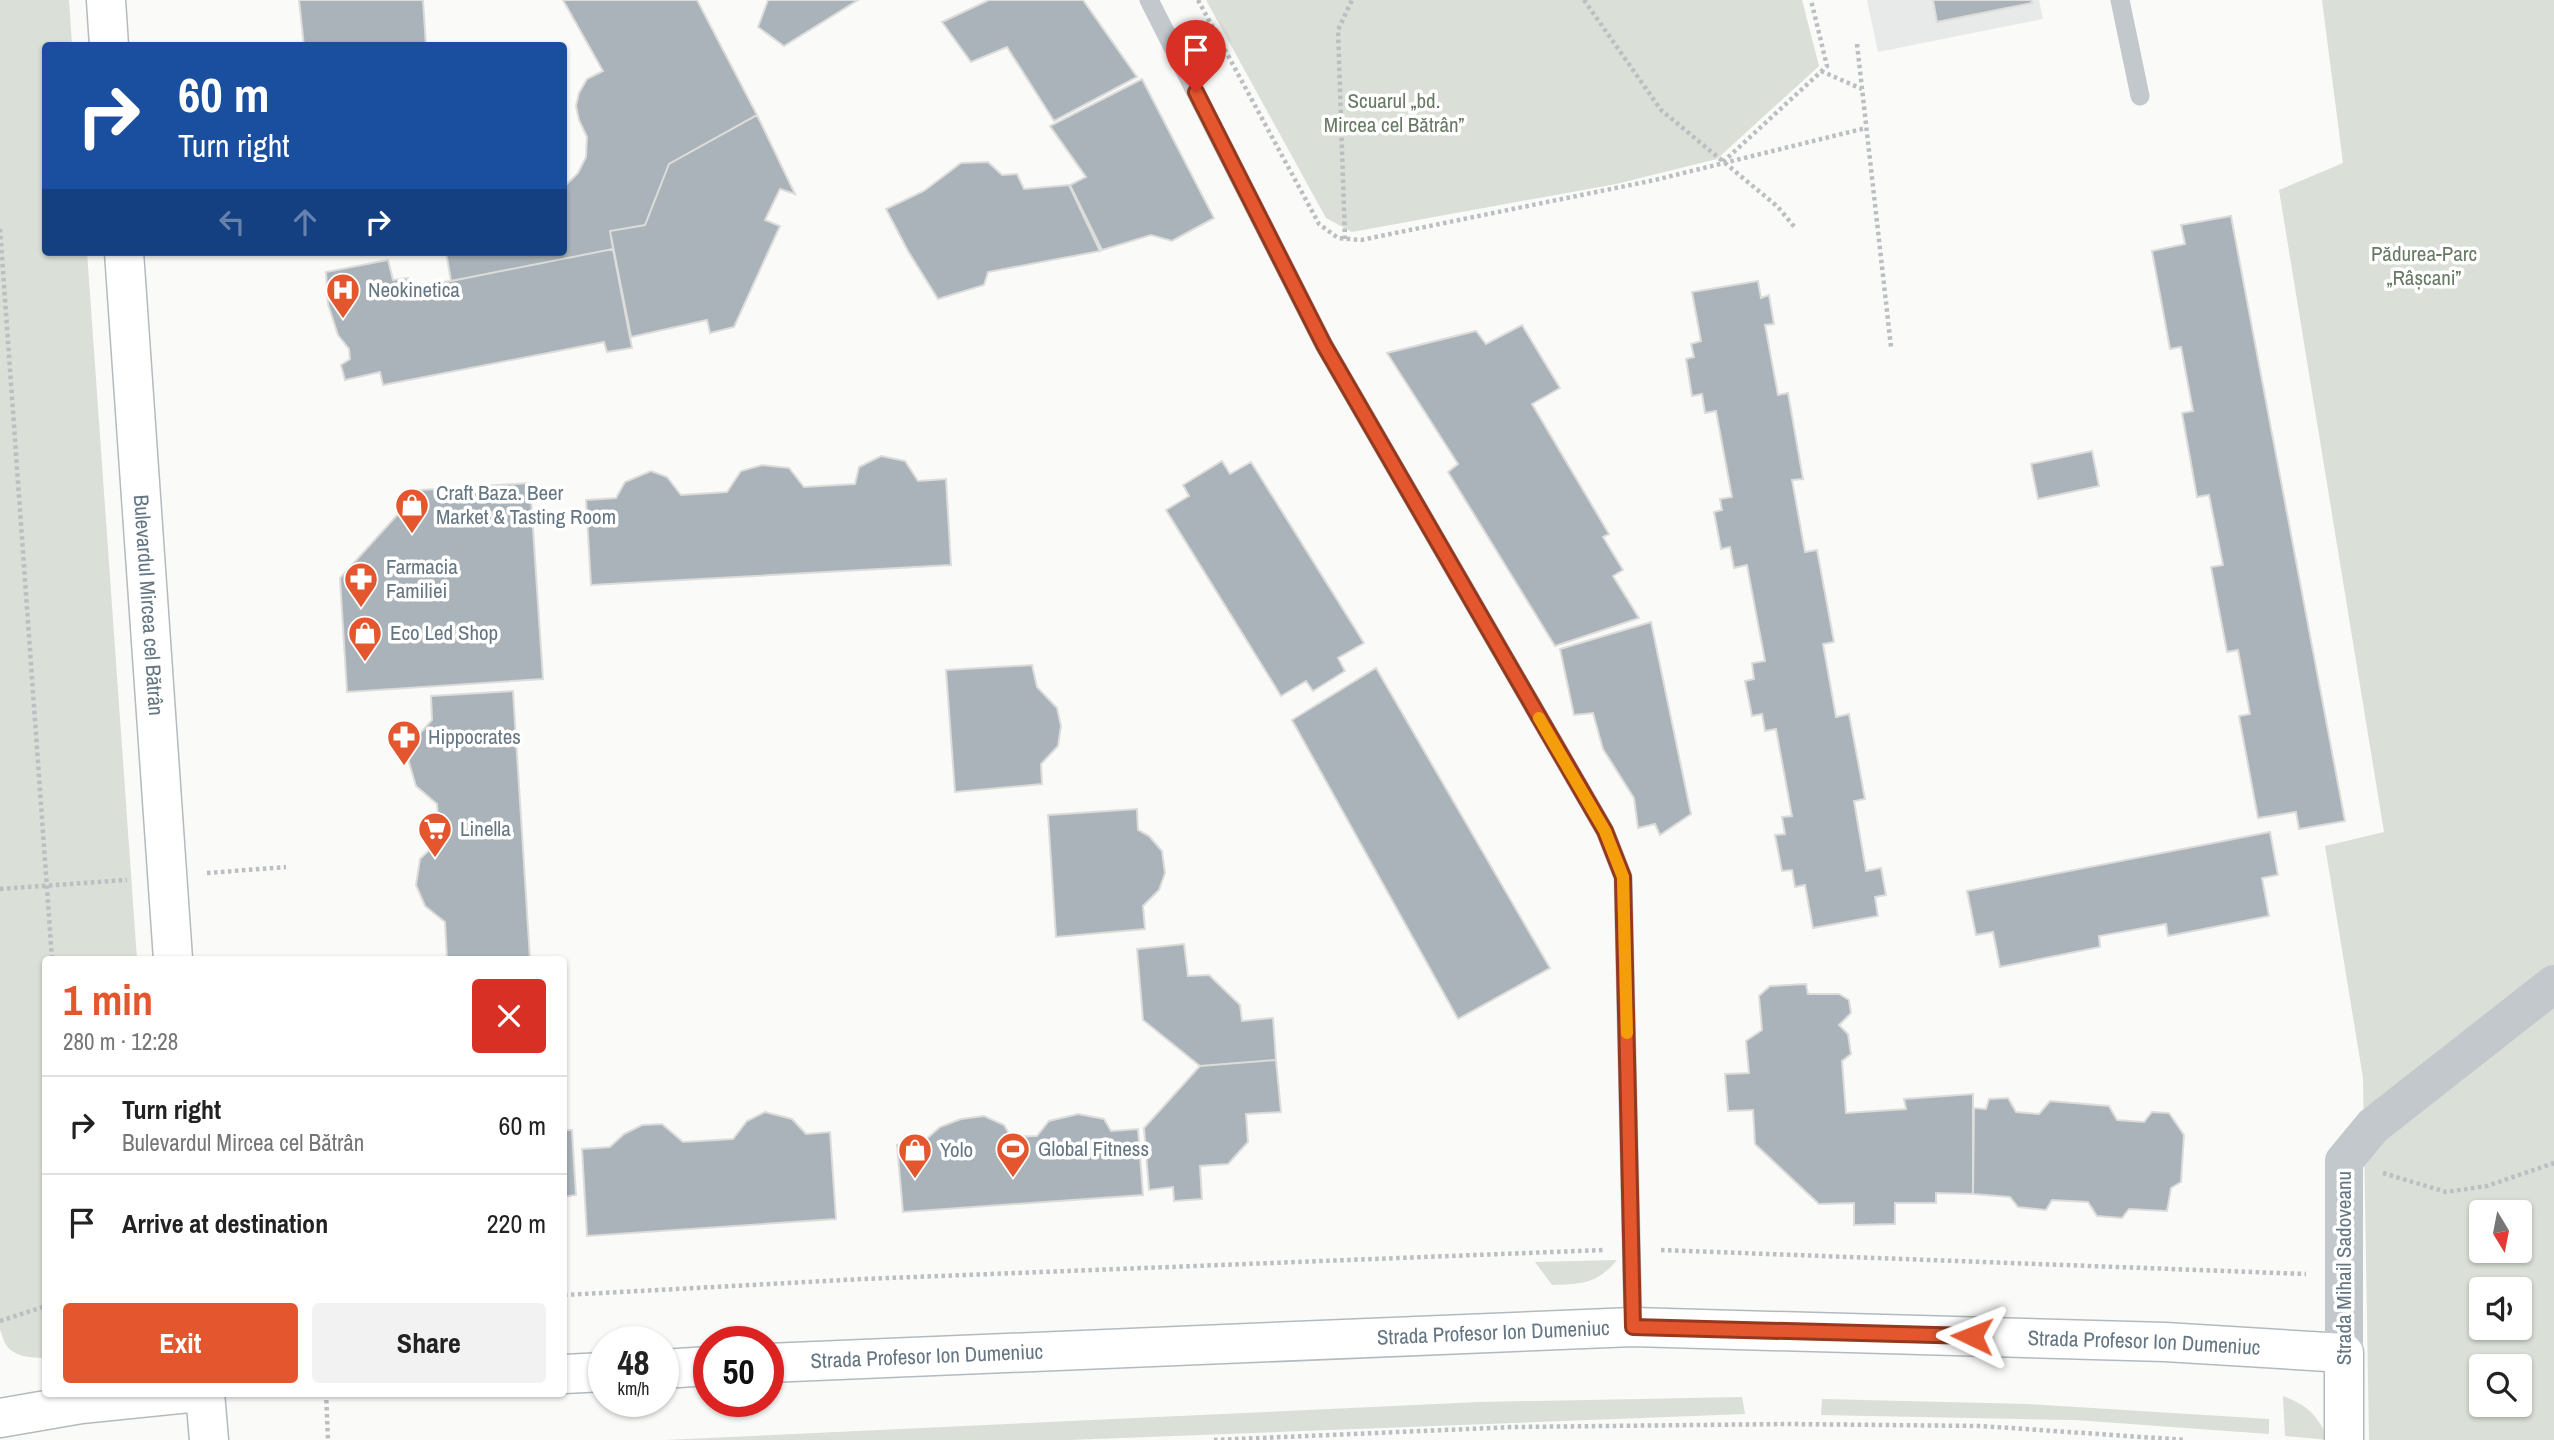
<!DOCTYPE html>
<html lang="en">
<head>
<meta charset="utf-8">
<style>
  :root { --surface:#fff; --page:#f2f2f2; --text:#222; --muted:#767676; --line:#e0e0e0; --accent:#e4572e }
  body { margin:0; font-family:"Archivo Narrow",sans-serif; background:var(--page); color:var(--text); height:100vh; display:flex; flex-direction:column; font-size:26px; white-space:nowrap }
  * { box-sizing:border-box; margin:0 }
  p { font-size:23px; color:var(--muted) }
  .icon { flex:none; width:38px; height:38px; fill:none; stroke:currentColor; stroke-width:2; stroke-linecap:round; stroke-linejoin:round }
  .map { position:relative; flex:1; overflow:hidden }
  .side { position:absolute; left:42px; top:956px; width:525px; height:441px; display:flex; flex-direction:column; background:var(--surface); border-radius:7px; box-shadow:0 2px 5px #0004 }
  .side>* { flex:none }
  .top-card { position:absolute; left:42px; top:42px; width:525px; height:214px; border-radius:7px; box-shadow:0 2px 5px #0004; background:#1a4fa0; color:#fff; overflow:hidden }
  .needle { width:46px; rotate:170deg }
  .controls { position:absolute; left:2469px; top:1200px; display:grid; gap:14px }
  .controls a { display:grid; place-items:center; width:63px; height:63px; border-radius:7px; background:var(--surface); box-shadow:0 2px 5px #0004; font-size:35px }
  .speed { position:absolute; left:588px; top:1326px; display:flex; gap:14px; font-size:35px; font-weight:700; text-align:center }
  .speed>* { display:grid; place-content:center; width:91px; height:91px; border-radius:50%; background:var(--surface); box-shadow:0 2px 5px #0004; line-height:1 }
  .speed small { font-size:18px; font-weight:400 }
  .speed .limit { border:10px solid #d22; background:#fff; color:#111 }
  .pin { position:absolute; display:grid; place-items:center; width:60px; height:60px; color:#fff; margin:-72px -30px; border-radius:50% 50% 50% 0; rotate:-45deg; box-shadow:0 0 7px #0007 }
  .pin .icon { rotate:45deg }
  .me { position:absolute; width:77px; margin:-38px; rotate:272deg; stroke-linejoin:round; filter:drop-shadow(0 0 5px #0008) }
  .turn { display:flex; align-items:center; gap:24px; height:147px; padding:0 21px; font-size:32px }
  .turn .icon { width:91px; height:91px; stroke-width:2.5 }
  .turn b { display:block; font-size:49px; line-height:60px }
  .lanes { display:flex; align-items:center; height:66px; padding:0 21px; background:#0003; justify-content:center; gap:35px; direction:ltr }
  .lanes .off { opacity:.35 }
  .round { display:grid; place-items:center; flex:none; width:74px; height:74px; border-radius:7px; background:var(--page) }
  .summary { display:flex; align-items:center; justify-content:space-between; height:119px; padding:0 21px }
  h1 { font-size:42px; font-weight:700; line-height:52px; color:var(--accent) }
  .primary-button { display:flex; gap:14px; margin-top:auto; padding:14px 21px }
  .primary-button a { flex:1; height:80px; border-radius:7px; background:var(--accent); color:#fff; font-size:28px; font-weight:700; line-height:80px; text-align:center }
  .primary-button a+a { background:var(--page); color:var(--text) }
  ul { padding:0; list-style:none }
  li { display:flex; align-items:center; gap:21px; height:98px; padding:0 21px; border-top:2px solid var(--line) }
  li div { flex:1 }
  li b { display:block; font-size:26px }
  li em { font-style:normal }
  .map>svg:first-child { display:block }
</style>
</head>
<body>
<div class="map">
<svg width="2554" height="1440" viewBox="0 0 2554 1440">
  <rect width="100%" height="100%" fill="#fafaf8"/>
  <path fill="#e8e9e9" d="M1867 0H2039L2043 19 1878 52Z"/>
  <path fill="#dadfd7" fill-rule="evenodd" d="M0 0H69L72 45 46 46V252H87L137 959H46V1358C33 1358 15 1357 7 1346 4 1343 2 1334 0 1330Z
    M1206 0H1802L1819 66 1717 159 1616 184 1352 232 1326 218Z
    M2322 0H2554V1440H2369L2363 1078 2325 846 2384 832 2279 190 2343 163ZM2482 1213H2520V1251H2482ZM2482 1290H2520V1328H2482ZM2482 1367H2520V1405H2482Z
    M1617 1260C1597 1284 1582 1284 1552 1285L1535 1262Z
    M2283 1396C2309 1406 2317 1415 2329 1440L2285 1436Z
    M1742 1397 1745 1414 1069 1440H665L1479 1402Z
    M1822 1399 2027 1404 2269 1419V1434L2075 1420 1821 1415Z"/>
  <path fill="#aab3b9" stroke="#dcdcda" stroke-width="2" d="M299 0H423L426 46H304Z
    M563 0H697L757 115 669 164 645 225 610 231 613 249 451 281 446 252H564V187L578 173 586 157 587 137 579 120 576 106 579 93 587 79 603 71Z
    M768 0H858L784 46 758 27Z
    M1083 0 1137 77 1054 121 1007 47 971 62 942 22 989 0Z
    M1933 0H2031L2032 3 1937 22Z
    M1142 79 1214 218 1172 241 1151 235 1102 250 1070 185 1086 177 1050 126Z
    M757 115 795 194 780 189 765 220 780 226 734 327 710 333 707 320 631 337 610 231 645 225 669 164Z
    M988 162 1002 175 1017 174 1024 189 1069 185 1100 251 988 272 984 285 938 299 908 251 886 209 924 191 961 163Z
    M2231 216 2345 821 2299 829 2296 812 2258 818 2239 716 2250 714 2238 650 2227 652 2211 567 2223 565 2209 495 2197 497 2182 413 2193 411 2181 347 2170 349 2152 251 2185 244 2181 225Z
    M613 249 632 348 607 352 604 342 383 385 380 372 345 380 341 365 350 359 349 349 338 335 328 304 326 272 388 260 393 280 408 278 411 286 451 281Z
    M1758 281 1761 298 1769 295 1774 324 1765 325 1778 395 1788 393 1803 479 1792 480 1805 552 1817 550 1834 642 1823 644 1836 717 1849 714 1865 799 1854 801 1866 871 1881 868 1886 895 1875 897 1878 916 1813 928 1805 885 1795 887 1792 870 1782 871 1775 835 1785 834 1782 817 1792 816 1776 729 1765 731 1762 714 1752 716 1745 681 1754 679 1752 663 1765 661 1747 565 1734 568 1730 547 1721 549 1714 512 1722 510 1720 499 1732 497 1716 411 1705 413 1702 394 1692 396 1686 359 1694 357 1691 344 1701 341 1692 292Z
    M1522 325 1560 388 1532 404 1609 534 1603 537 1623 570 1613 576 1639 618 1555 646 1448 472 1458 464 1387 353 1476 331 1486 344Z
    M2092 451 2099 486 2038 499 2031 464Z
    M881 456 905 461 918 481 946 479 951 565 591 585 586 500 616 498 625 482 651 471 667 477 681 495 727 492 741 471 762 465 789 468 804 487 855 484 859 467Z
    M1222 461 1230 474 1251 462 1364 643 1338 658 1345 671 1313 691 1306 681 1281 696 1166 510 1189 496 1183 485Z
    M530 483 543 679 347 692 340 578 420 490Z
    M1651 622 1691 814 1660 835 1655 824 1638 828 1634 798 1603 749 1593 713 1574 715 1560 649Z
    M1032 665 1037 687 1057 708 1061 726 1058 746 1041 764 1042 784 955 792 946 670Z
    M1376 668 1550 968 1458 1019 1292 720Z
    M513 691 530 959H447L445 922 425 906 416 885 420 859 440 840 437 804 416 786 408 759 416 738 432 720 431 696Z
    M1137 809 1138 830 1149 836 1162 851 1165 873 1159 890 1143 906 1145 929 1056 937 1048 815Z
    M2270 832 2278 875 2262 878 2269 916 2168 936 2166 924 2099 936 2100 947 2000 967 1993 932 1976 935 1967 891Z
    M1184 944 1188 976 1209 975 1240 1005 1242 1021 1273 1018 1276 1060 1200 1066 1143 1020 1137 949Z
    M1806 984 1808 994H1839L1849 1000 1851 1013 1839 1025 1848 1034 1851 1054 1842 1061 1846 1113 1906 1109 1904 1099 1973 1094V1194L1936 1193V1203H1895V1224L1854 1225V1203L1819 1204 1755 1144 1753 1110 1728 1111 1725 1074 1749 1073 1746 1041 1762 1030 1759 996 1770 986Z
    M1276 1060 1281 1112 1246 1114 1248 1142 1228 1164 1200 1166 1202 1199 1174 1201 1173 1187 1149 1190 1144 1128 1200 1066Z
    M2008 1098 2016 1112 2039 1114 2050 1101 2109 1106 2117 1120 2144 1122 2152 1112 2169 1113 2184 1135 2181 1182 2171 1188 2167 1211 2129 1209 2122 1218 2097 1216 2088 1202 2052 1200 2046 1210 2018 1207 2010 1197 1973 1194 1974 1108 1986 1109 1989 1099Z
    M765 1112 792 1119 806 1134 830 1132 836 1219 587 1236 582 1149 610 1147 624 1134 642 1125 662 1124 683 1142 733 1139 747 1121Z
    M1078 1114 1104 1119 1111 1131 1138 1129 1143 1195 903 1212 897 1145 922 1143 940 1127 961 1119 984 1116 1004 1125 1011 1137 1037 1136 1049 1121Z
    M564 1130H572L576 1195 564 1197Z"/>
  <g fill="none" stroke-linecap="round" stroke-linejoin="round">
    <g stroke="#b3babf" stroke-width="41">
      <g id="secondary">
        <path id="s1" d="M768 1363 1633 1327 2165 1342 2344 1353V1440"/>
        <path d="M663 1369 709 1366"/>
        <path d="M564 1374 604 1372"/>
      </g>
    </g>
    <g stroke="#b5babe" stroke-width="41">
      <g id="primary">
        <path d="M106 0 109 46"/>
        <path id="s2" d="M124 252 173 959"/>
        <path d="M205 1393 209 1440"/>
        <path d="M0 1418 81 1404 189 1393"/>
      </g>
    </g>
    <path stroke="#bbbfc2" stroke-width="4.5" stroke-dasharray="3.5 3.5" stroke-linecap="butt" d="M1198 0 1319 224 1338 238 1361 240 1655 180 1866 128
      M1584 0 1661 110 1778 207 1796 229
      M1857 44 1891 347
      M1821 71 1862 89
      M1723 162 1827 66 1811 0
      M0 229 52 959
      M1345 239 1338 30 1352 0
      M207 873 286 867
      M0 889 127 880
      M2383 1173 2446 1192 2487 1186 2554 1163
      M1661 1250 2306 1274
      M564 1295 863 1279 1603 1250
      M0 1321 46 1306
      M326 1393 328 1440
      M1214 1440 1514 1427 1787 1424 1981 1426 2186 1440"/>
    <path stroke="#c3c8cc" stroke-width="19" d="M1149 0 1324 345 1605 831 1623 877 1633 1327
      M2120 0 2140 96"/>
    <path stroke="#c3c8cc" stroke-width="38" d="M2344 1353V1161L2373 1126 2554 984"/>
    <use href="#secondary" stroke="#fff" stroke-width="38"/>
    <use href="#primary" stroke="#fff" stroke-width="38"/>
  </g>
  <g fill="none" stroke-linecap="round" stroke-linejoin="round">
    <g stroke="#94391e" stroke-width="18">
      <path id="route" d="M1196 92 1324 345 1605 831 1623 877 1633 1327 1972 1336"/>
    </g>
    <use href="#route" stroke="#e4572e" stroke-width="12"/>
    <path stroke="#f59e0b" stroke-width="12" d="M1539 718 1605 831 1623 877 1627 1033"/>
  </g>
  <defs>
    <g id="hospital-pin" transform="scale(1.75)"><path d="M0 17L-7.5 6A9.5 9.5 0 1 1 7.5 6Z" fill="#e4572e" stroke="#fff"/><path d="M-5-5h3v3.5h4V-5h3V5h-3V1.5h-4V5h-3Z" fill="#fff"/></g>
    <g id="shop-pin" transform="scale(1.75)"><path d="M0 17L-7.5 6A9.5 9.5 0 1 1 7.5 6Z" fill="#e4572e" stroke="#fff"/><path d="M-5-2.5h2.3a2.7 3.5 0 0 1 5.4 0H5L5.5 6h-11ZM-1.5-2.5h3a1.5 2.3 0 0 0-3 0Z" fill="#fff"/></g>
    <g id="pharmacy-pin" transform="scale(1.75)"><path d="M0 17L-7.5 6A9.5 9.5 0 1 1 7.5 6Z" fill="#e4572e" stroke="#fff"/><path d="M-2-6h4v4h4v4h-4v4h-4v-4h-4v-4h4Z" fill="#fff"/></g>
    <g id="supermarket-pin" transform="scale(1.75)"><path d="M0 17L-7.5 6A9.5 9.5 0 1 1 7.5 6Z" fill="#e4572e" stroke="#fff"/><path d="M-6-5.5h2.5l.6 2H6L4.5 2H-2.5L-4.4-4H-6ZM-1.5 3.2a1.3 1.3 0 1 0 .1 0ZM3 3.2a1.3 1.3 0 1 0 .1 0Z" fill="#fff"/></g>
    <g id="stadium-pin" transform="scale(1.75)"><path d="M0 17L-7.5 6A9.5 9.5 0 1 1 7.5 6Z" fill="#e4572e" stroke="#fff"/><path d="M0-5a6.5 5 0 1 0 0 10a6.5 5 0 1 0 0-10ZM-3.5-1.8h7v3.6h-7Z" fill="#fff"/></g>
  </defs>
  <g fill-rule="evenodd">
    <use href="#hospital-pin" x="343" y="290"/>
    <use href="#shop-pin" x="412" y="505"/>
    <use href="#pharmacy-pin" x="361" y="579"/>
    <use href="#shop-pin" x="365" y="633"/>
    <use href="#pharmacy-pin" x="404" y="737"/>
    <use href="#supermarket-pin" x="435" y="829"/>
    <use href="#stadium-pin" x="1013" y="1149"/>
    <use href="#shop-pin" x="915" y="1150"/>
  </g>
  <g text-anchor="middle" stroke-width="7" stroke-linejoin="round" paint-order="stroke">
    <g font-size="21" fill="#687a64" stroke="#fff">
      <text x="1394" y="108">Scuarul „bd.<tspan x="1394" dy="24">Mircea cel Bătrân”</tspan></text>
      <text x="2424" y="261">Pădurea-Parc<tspan x="2424" dy="24">„Râșcani”</tspan></text>
    </g>
    <g font-size="21" fill="#657683" stroke="#fff" text-anchor="start">
      <text x="368" y="297">Neokinetica</text>
      <text x="436" y="500">Craft Baza. Beer<tspan x="436" dy="24">Market &amp; Tasting Room</tspan></text>
      <text x="386" y="574">Farmacia<tspan x="386" dy="24">Familiei</tspan></text>
      <text x="390" y="640">Eco Led Shop</text>
      <text x="428" y="744">Hippocrates</text>
      <text x="460" y="836">Linella</text>
      <text x="1038" y="1156">Global Fitness</text>
      <text x="940" y="1157">Yolo</text>
    </g>
    <g font-size="21" fill="#657683" stroke="#fff">
      <text dy="7" stroke="none"><textPath href="#s2" startOffset="354">Bulevardul Mircea cel Bătrân</textPath></text>
      <text transform="translate(2344 1268) rotate(-90)" y="7">Strada Mihail Sadoveanu</text>
      <text dy="7" stroke="none"><textPath href="#s1" startOffset="726">Strada Profesor Ion Dumeniuc</textPath></text>
      <text dy="7" stroke="none"><textPath href="#s1" startOffset="1377">Strada Profesor Ion Dumeniuc</textPath></text>
      <text dy="7" stroke="none"><textPath href="#s1" startOffset="159">Strada Profesor Ion Dumeniuc</textPath></text>
    </g>
  </g>
</svg>
<div class="controls">
<a><svg class="needle" viewBox="-14 -14 28 28"><path d="M0-13l5 13h-10z" fill="#e53935"/><path d="M0 13l5-13h-10z" fill="#767676"/></svg></a>
<a><svg class="icon" aria-label="sound" viewBox="0 0 24 24"><path d="M4 9h4l5-4v14l-5-4H4zM17 9q2 3 0 6"/></svg></a>
<a><svg class="icon" aria-label="search" viewBox="0 0 24 24"><circle cx="10" cy="10" r="6"/><path d="M15 15l6 6"/></svg></a>
</div>
<div class="speed"><div>48<small>km/h</small></div><div class="limit">50</div></div>
<div class="pin" style="left:1196px;top:92px;background:#d93025"><svg class="icon" aria-label="arrive" viewBox="0 0 24 24"><path d="M6 21V4h12l-3 4 3 4H6"/></svg></div>
<svg class="me" style="left:1972px;top:1336px" viewBox="-20 -20 40 40"><path d="M0-17L14 15 0 8-14 15z" fill="#e4572e" stroke="#fff" stroke-width="4"/></svg>
<div class="top-card">
<div class="turn"><svg class="icon" aria-label="right" viewBox="0 0 24 24"><path d="M7 20v-9h11M14 6l5 5-5 5"/></svg><div><b>60 m</b>Turn right</div></div>
<div class="lanes"><svg class="icon off" aria-label="left" viewBox="0 0 24 24"><path d="M17 20v-9H6M10 6l-5 5 5 5"/></svg><svg class="icon off" aria-label="ahead" viewBox="0 0 24 24"><path d="M12 20V5M6 11l6-6 6 6"/></svg><svg class="icon" aria-label="right" viewBox="0 0 24 24"><path d="M7 20v-9h11M14 6l5 5-5 5"/></svg></div>
</div>
<section class="side">
<div class="summary"><div><h1>1 min</h1><p>280 m · 12:28</p></div><a class="round" style="background:#d93025;color:#fff"><svg class="icon" aria-label="close" viewBox="0 0 24 24"><path d="M6 6l12 12M18 6L6 18"/></svg></a></div>
<ul>
<li><svg class="icon" aria-label="right" viewBox="0 0 24 24"><path d="M7 20v-9h11M14 6l5 5-5 5"/></svg><div><b>Turn right</b><p>Bulevardul Mircea cel Bătrân</p></div><em>60 m</em></li>
<li><svg class="icon" aria-label="arrive" viewBox="0 0 24 24"><path d="M6 21V4h12l-3 4 3 4H6"/></svg><div><b>Arrive at destination</b></div><em>220 m</em></li>
</ul>
<div class="primary-button"><a>Exit</a><a>Share</a></div>
</section>
</div>
</body>
</html>
